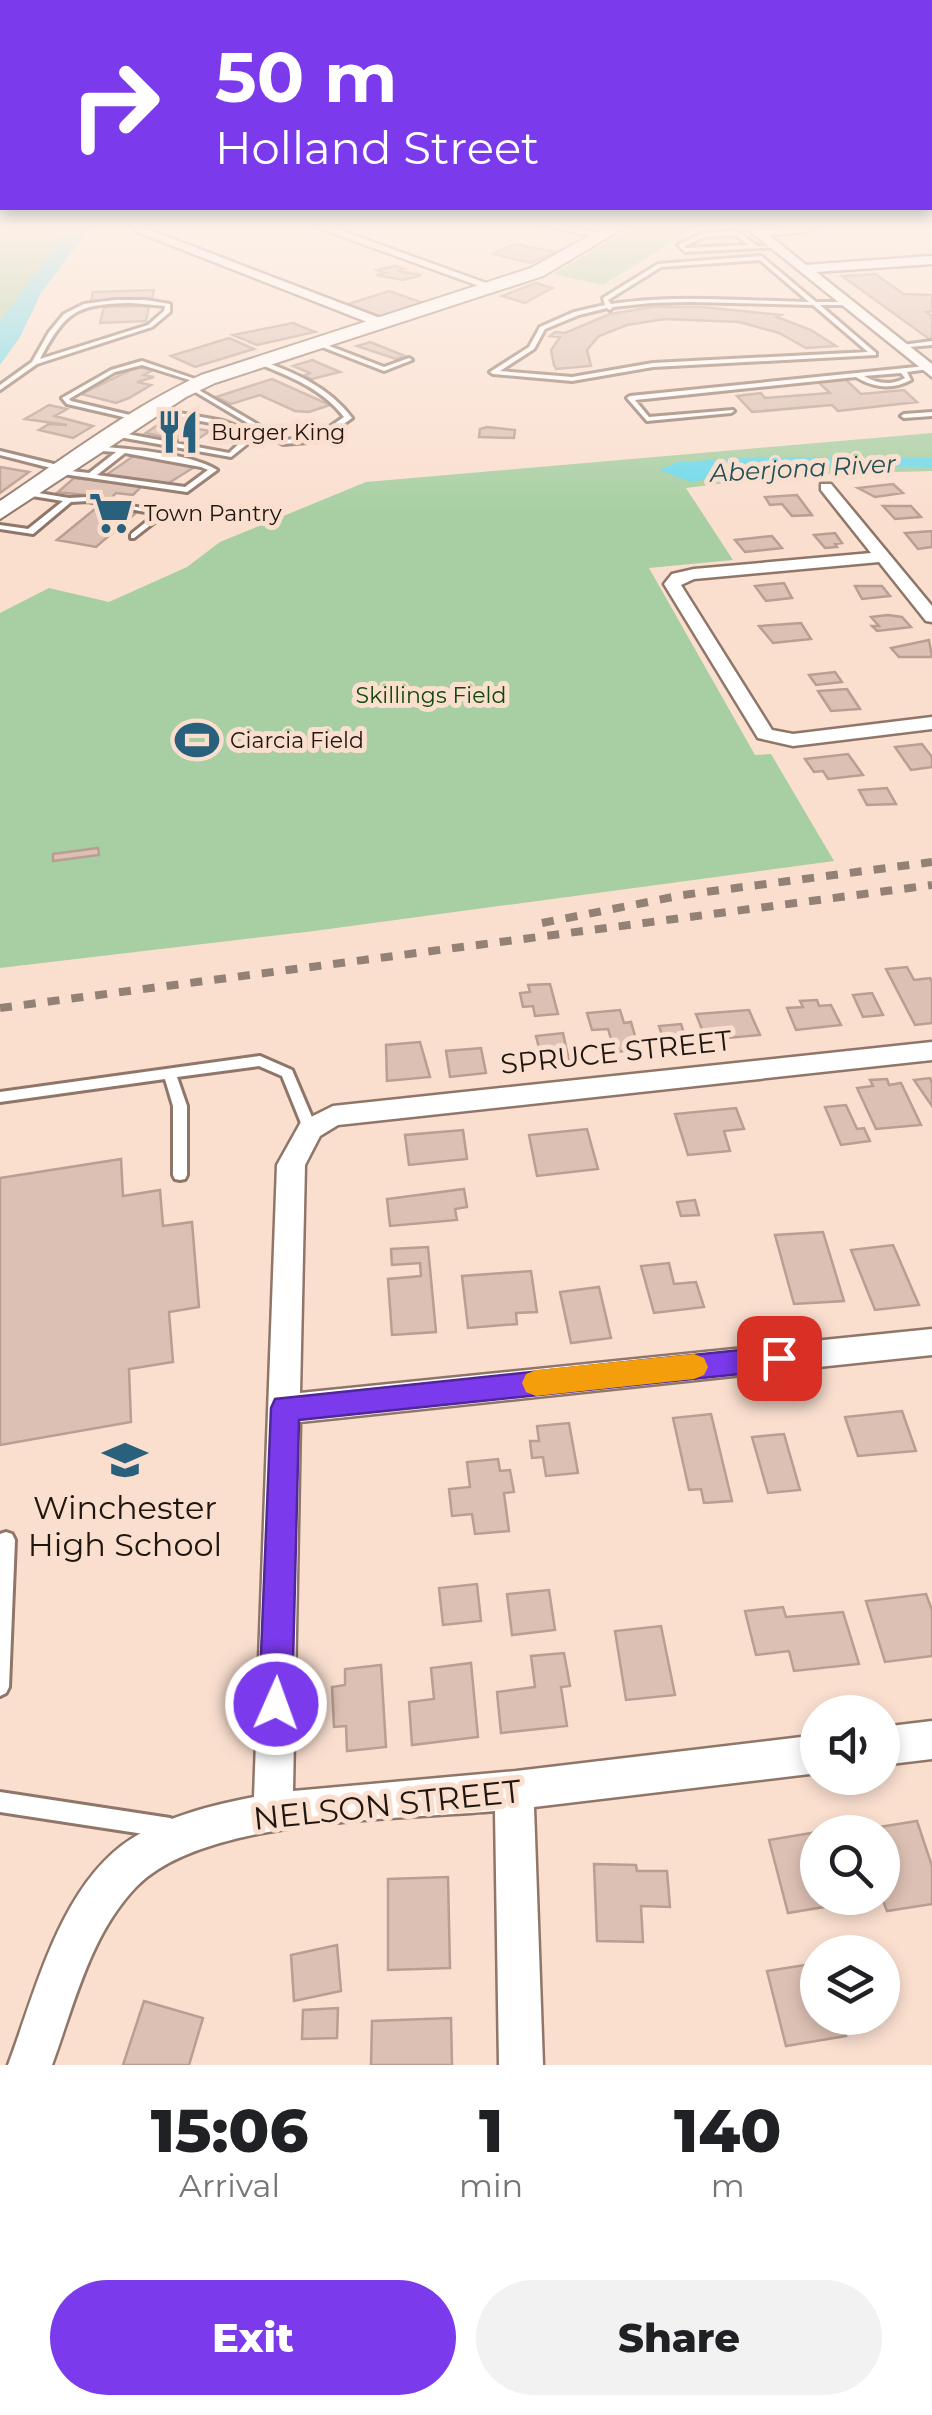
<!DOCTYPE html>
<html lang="en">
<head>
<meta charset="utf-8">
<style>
  :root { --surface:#fff; --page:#f2f2f2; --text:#202124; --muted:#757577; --accent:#7c3aed }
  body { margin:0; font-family:Montserrat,sans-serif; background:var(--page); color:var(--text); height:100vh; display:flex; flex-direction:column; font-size:38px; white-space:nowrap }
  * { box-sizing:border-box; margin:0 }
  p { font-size:32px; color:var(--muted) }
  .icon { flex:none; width:55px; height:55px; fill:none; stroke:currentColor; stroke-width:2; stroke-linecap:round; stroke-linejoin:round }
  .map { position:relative; height:2065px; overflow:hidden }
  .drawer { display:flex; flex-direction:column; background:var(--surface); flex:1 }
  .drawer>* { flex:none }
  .banner { position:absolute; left:0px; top:0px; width:932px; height:210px; box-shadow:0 5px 15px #0003; background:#7c3aed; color:#fff; overflow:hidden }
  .controls { position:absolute; left:800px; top:1695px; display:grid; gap:20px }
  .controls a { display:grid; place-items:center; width:100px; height:100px; border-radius:50%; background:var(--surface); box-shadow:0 5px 15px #0003; font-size:50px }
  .pin { position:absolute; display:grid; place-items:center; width:85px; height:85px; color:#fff; margin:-42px; border-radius:20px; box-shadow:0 5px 15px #0006 }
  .me { position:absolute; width:110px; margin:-55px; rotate:2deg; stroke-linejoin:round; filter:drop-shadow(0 0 8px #0008) }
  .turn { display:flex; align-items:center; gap:35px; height:210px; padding:0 50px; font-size:45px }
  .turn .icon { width:130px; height:130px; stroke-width:2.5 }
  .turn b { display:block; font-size:70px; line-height:85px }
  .eta { display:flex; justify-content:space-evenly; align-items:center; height:170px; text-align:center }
  .eta b { font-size:60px; font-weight:800; line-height:70px }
  .primary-button { display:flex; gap:20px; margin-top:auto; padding:20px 50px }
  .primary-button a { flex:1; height:115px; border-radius:60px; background:var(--accent); color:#fff; font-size:40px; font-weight:800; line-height:115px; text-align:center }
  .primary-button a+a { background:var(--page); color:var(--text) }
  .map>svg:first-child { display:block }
</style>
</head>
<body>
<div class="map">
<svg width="932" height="2065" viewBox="0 0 932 2065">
  <rect width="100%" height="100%" fill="#fadfcf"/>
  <path fill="#a8cfa3" d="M0 223H71L44 274 0 329Z
    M641 223 740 224 694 228 603 285 553 274Z
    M932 433V471L790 475 686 488 733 560 649 568 755 755 771 754 834 861 314 931 0 968V613L49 588 109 602 187 567 220 542 366 482Z"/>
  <path fill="#6dd9ea" d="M72 223H94L41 293 20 337 0 365V321Z
    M756 457 932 458V467L804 466 755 470 691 482 659 470 678 462Z"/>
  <path fill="#dcc0b3" stroke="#b99e91" stroke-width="2.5" d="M514 244 555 252 531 263 493 254Z
    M395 266 404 269 398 271 421 275 403 280 376 275 384 273 377 270Z
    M875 274 904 294 932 295V311L926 312 932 316V341L842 276Z
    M536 283 552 288 525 303 502 296Z
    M154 290 152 299 91 301 93 292Z
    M389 291 423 303 382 317 348 304Z
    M149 306 146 321 100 323 104 307Z
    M652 307H702L781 315 777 317 811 330 836 346 806 348 779 333 739 322 665 319 627 325 599 336 587 350 591 366 556 369 554 365 551 350 560 337 550 336 555 332 565 333 610 314Z
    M293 323 315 332 257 345 233 335Z
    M229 338 254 349 195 367 171 356Z
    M370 342 405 356 396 359 357 346Z
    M312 360 340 372 312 379 303 376 310 373 293 366Z
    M137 367 153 370 144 375 154 377 137 382 151 385 129 398 116 403 81 394Z
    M272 379 330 405 309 412 295 411 260 395 231 404 216 397Z
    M845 379 861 394 904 390 917 402 838 411 832 405 752 412 737 396 761 393 765 398 830 393 817 381Z
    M49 405 67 409 55 416 93 426 73 438 39 430 49 424 67 425 25 419Z
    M162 422 197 425 192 428 210 431 192 443 146 433Z
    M487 427 515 430 514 438 479 437 480 429Z
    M135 455 196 466 164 486 106 475Z
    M0 467 29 472 0 493Z
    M74 478 142 486 133 495 116 493 111 498 58 492Z
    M893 484 903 493 875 497 858 488Z
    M797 495 812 515 792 516 782 504 770 505 765 497Z
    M101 504 138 511 96 547 57 540Z
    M883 506H911L921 517 895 519Z
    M932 531V547L918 549 905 533Z
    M835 533 842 543 835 544 837 547 825 548 814 535Z
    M772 536 782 548 745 552 735 540Z
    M784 583 792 598 766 601 755 586Z
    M855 586H882L890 596 862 599Z
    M888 615 902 617 911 627 877 631 872 626H879L871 617Z
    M801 623 811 639 773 643 759 626Z
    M929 640 932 657H899L891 648Z
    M835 672 842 682 816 685 809 675Z
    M847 689 860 709 831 711 818 691Z
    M922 744 932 757V767L911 770 895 747Z
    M848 754 863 775 828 779 823 771 814 772 805 759Z
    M887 788 896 804 867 805 859 790Z
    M98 848 99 855 53 861V854Z
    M907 967 914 980 930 978 932 982V1023L915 1025 886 969Z
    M550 984 558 1014 535 1016 533 1006 523 1007 520 993 530 992 528 985Z
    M872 993 883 1015 863 1017 853 995Z
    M817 1000 819 1006 831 1005 841 1025 796 1030 787 1008 803 1007 800 1001Z
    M620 1010 624 1023 631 1022 639 1050 615 1052 608 1029 592 1030 587 1013Z
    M749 1010 760 1035 706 1040 696 1014Z
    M681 1024 688 1045 666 1047 659 1026Z
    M563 1033 570 1065 544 1067 536 1036Z
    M420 1042 430 1077 387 1081 386 1045Z
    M481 1048 486 1073 450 1077 446 1051Z
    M930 1078 932 1083V1106L914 1080Z
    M887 1079 889 1085 901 1083 921 1125 876 1129 857 1088 873 1086 870 1080Z
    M846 1105 857 1129 864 1128 870 1141 841 1145 825 1107Z
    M736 1108 744 1129 724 1131 730 1151 688 1155 675 1114Z
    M587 1129 598 1169 537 1176 529 1135Z
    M463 1130 467 1159 409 1165 405 1135Z
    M121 1159 123 1196 160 1190 163 1226 192 1222 199 1307 169 1312 173 1362 129 1369 131 1422 0 1445V1178Z
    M464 1189 467 1207 455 1209 457 1220 390 1226 387 1199Z
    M695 1200 699 1215 681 1216 677 1202Z
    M823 1232 844 1301 794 1304 775 1235Z
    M893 1245 919 1305 875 1310 851 1250Z
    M428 1247 436 1332 392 1335 388 1279 421 1276 420 1263 392 1265 391 1249Z
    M669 1263 674 1284 696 1282 704 1307 654 1313 641 1266Z
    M531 1271 537 1312 516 1313 517 1324 468 1328 462 1276Z
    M599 1287 611 1338 571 1343 560 1292Z
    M902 1411 916 1451 858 1456 845 1417Z
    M711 1414 732 1501 704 1503 701 1489 689 1490 673 1418Z
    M569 1423 578 1473 546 1476 543 1457 532 1458 530 1441H539L537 1426Z
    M784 1434 800 1490 768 1493 752 1437Z
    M498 1459 500 1471 510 1470 514 1492 504 1493 509 1531 475 1534 472 1514 452 1516 449 1489 470 1487 467 1462Z
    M477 1584 481 1621 443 1625 439 1588Z
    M549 1590 555 1630 512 1635 507 1594Z
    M926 1594 932 1610V1656L885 1662 866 1601Z
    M783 1607 786 1617 843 1612 859 1664 794 1671 789 1651 756 1655 745 1611Z
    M661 1626 675 1695 626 1700 615 1631Z
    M564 1653 570 1686 561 1687 567 1726 501 1733 497 1692 535 1687 531 1656Z
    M471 1663 478 1737 412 1745 409 1702 434 1699 431 1668Z
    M381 1665 386 1747 347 1751 346 1726 334 1727 332 1687 345 1685V1669Z
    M917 1821 932 1866V1904L887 1911 882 1898V1832L861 1830Z
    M823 1831 818 1832V1898H853L854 1902 788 1913 769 1840Z
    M594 1864 636 1865 637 1871H667L670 1907 641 1906 643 1942 597 1941Z
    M448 1877 450 1968 388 1970V1879Z
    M337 1945 341 1991 294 2001 291 1955Z
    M818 1963V2018H840L846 2036 786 2046 767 1971Z
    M144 2001 203 2018 189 2065H123Z
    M338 2008 337 2038 302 2039 303 2010Z
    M451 2018 452 2065H371L372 2021Z"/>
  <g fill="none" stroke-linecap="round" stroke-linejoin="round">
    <g stroke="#8f7668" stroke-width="6">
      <path id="service" d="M737 231 757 246 779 247 685 252 678 245 703 233ZM736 235 748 245 686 248 684 246 704 237Z
        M761 256 816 302H845L843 305H820L876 353V355L653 367 572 381 493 374 490 372 529 347 540 327 574 312 605 305 603 298 658 264ZM760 260 809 302C743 301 677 294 611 304L608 300 661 267ZM690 302 813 305 868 352 653 363 572 377 500 371 534 349 545 329 579 315 607 308 610 310 613 307 651 303Z
        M115 300H145L170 304V312L152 327 37 364 0 390V385L32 362 49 332 64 314 84 304ZM131 303 165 306 164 311 148 325 40 359C66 311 76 304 131 303Z
        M932 341V345L898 348 895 346Z
        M319 342 384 367 409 358 412 360 384 371 317 345Z
        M259 360C294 372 329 387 352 418L320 441 283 444 187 387 192 386 284 440 315 437 344 417C323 389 289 376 257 363L256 362Z
        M142 361 204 382 199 383 142 365 115 372 69 399 71 401 134 416 136 417 132 419 67 404 62 398 111 370Z
        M926 366 928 367V369L907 372 911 380C892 390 874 388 856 377L635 400 649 417 733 410 734 411 731 413 647 421 627 398 630 396ZM901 373 905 378C891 386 878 384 864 376Z
        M146 407 223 421 249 431 251 441 231 457 108 435V431H111L229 453 243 440V434L221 425 144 410V408Z
        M932 412V416L904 418 901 416 904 414Z
        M90 446C122 448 191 453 217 470L187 492 56 473 52 471 55 469 0 455V451L62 466V470L89 473 116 452 87 450 86 448ZM125 453 201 467 208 470 185 487 97 475Z
        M26 491 69 498 88 497 166 513 134 538H131V534L156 514 88 501 71 502 33 534 0 529V525L28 529 63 501 26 495Z
        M260 1056 292 1070 317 1129 315 1133H305L282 1076 259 1066 177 1077 187 1106V1175L185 1179 180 1180 175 1179 173 1175V1106L165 1079 0 1102V1092Z
        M6 1532 12 1534 15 1540 9 1687 6 1693 0 1696V1534Z
        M0 1792 170 1818 177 1821 180 1828 177 1835 170 1838 0 1812Z"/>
    </g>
    <g stroke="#8f7668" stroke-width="5">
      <path id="minor" d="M305 223H320L500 288 490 290Z
        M534 223H555L609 236 604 239Z
        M820 223 807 232 759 236 754 233Z
        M139 226 388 321 390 324 380 327 135 231Z
        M821 484H831L932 606V622L926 621 879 562 694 579 681 585 772 730 793 734 932 717V729L793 746 758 738 664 584 672 574 694 569 871 553 821 490Z
        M932 1042V1060L338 1125 320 1136 305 1165 300 1393 932 1329V1355L300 1422 293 1791 516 1771 818 1735V1773L534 1807 543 2065H499L495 1811C400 1820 204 1817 136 1887 90 1935 74 2005 52 2065H8C36 1991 60 1885 131 1839 168 1816 212 1805 254 1797L277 1165 301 1122 333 1106Z
        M932 1721V1759L882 1765V1727Z"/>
    </g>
    <g stroke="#8f7668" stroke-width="5">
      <path id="tertiary" d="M740 223H754L806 265 932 256V264L816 272 932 364V377Z"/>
    </g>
    <g stroke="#8f7668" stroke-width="4">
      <path id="primary" d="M612 223H632L543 276 215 383 186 397 0 519V501C66 457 128 409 201 375L531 268Z"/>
    </g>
    <use href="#service" fill="#fff" fill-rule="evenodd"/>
    <use href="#minor" fill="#fff" fill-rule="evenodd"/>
    <use href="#tertiary" fill="#fff" fill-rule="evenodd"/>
    <use href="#primary" fill="#fff" fill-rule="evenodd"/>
    <path stroke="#948176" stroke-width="8" stroke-dasharray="12 12" stroke-linecap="butt" d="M542 923 683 895 932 862
      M0 1008 932 885"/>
  </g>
  <linearGradient id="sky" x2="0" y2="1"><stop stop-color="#77c3e9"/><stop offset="0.44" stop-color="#fdf1e9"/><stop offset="1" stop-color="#fdf1e9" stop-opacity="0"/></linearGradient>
  <rect width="932" height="512" fill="url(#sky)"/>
  <path fill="#7c3aed" stroke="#51269a" stroke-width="2.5" d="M779 1346 789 1349 793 1358 789 1367 779 1370 299 1420 292 1704 287 1716 276 1721 264 1716 259 1704 271 1408 275 1399Z"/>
  <path fill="#f59e0b" d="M694 1354 704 1358 708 1367 704 1375 694 1379 536 1396 526 1392 522 1383 526 1374 536 1370Z"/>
  <defs>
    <g id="restaurant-bare" transform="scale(3.45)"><path d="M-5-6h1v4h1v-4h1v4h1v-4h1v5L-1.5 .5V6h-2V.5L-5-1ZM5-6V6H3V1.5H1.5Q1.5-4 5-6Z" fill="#29607b" stroke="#fadfcf" stroke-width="2.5" paint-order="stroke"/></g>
    <g id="supermarket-bare" transform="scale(3.45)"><path d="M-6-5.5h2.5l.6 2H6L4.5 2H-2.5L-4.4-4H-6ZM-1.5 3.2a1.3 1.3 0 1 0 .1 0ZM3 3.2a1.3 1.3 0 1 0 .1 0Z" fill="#29607b" stroke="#fadfcf" stroke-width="2.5" paint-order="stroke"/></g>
    <g id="stadium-bare" transform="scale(3.45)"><path d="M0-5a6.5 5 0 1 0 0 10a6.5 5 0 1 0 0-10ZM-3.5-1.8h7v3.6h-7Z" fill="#29607b" stroke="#fadfcf" stroke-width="2.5" paint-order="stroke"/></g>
    <g id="school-bare" transform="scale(3.45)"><path d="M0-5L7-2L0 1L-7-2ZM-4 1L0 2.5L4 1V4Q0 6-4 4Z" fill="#29607b" stroke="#fadfcf" stroke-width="2.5" paint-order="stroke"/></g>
  </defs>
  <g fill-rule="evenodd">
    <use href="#restaurant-bare" x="178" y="432"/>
    <use href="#supermarket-bare" x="111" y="513"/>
    <use href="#stadium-bare" x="197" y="740"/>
    <use href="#school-bare" x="125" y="1460"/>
  </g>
  <g text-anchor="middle" stroke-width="10" stroke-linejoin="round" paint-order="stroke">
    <g font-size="22" fill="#1f1610" stroke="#fadfcf" text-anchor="start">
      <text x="211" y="440">Burger King</text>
      <text x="144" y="521">Town Pantry</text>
      <text x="230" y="748">Ciarcia Field</text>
    </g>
    <g font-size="22" fill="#10470b" stroke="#fadfcf">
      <text x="431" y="703">Skillings Field</text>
    </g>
    <g font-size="25" font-style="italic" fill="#215158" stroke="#fadfcf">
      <text transform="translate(803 468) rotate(-3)" y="9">Aberjona River</text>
    </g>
    <g font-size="28" fill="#1f1610" stroke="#fadfcf">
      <text transform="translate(616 1052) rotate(-6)" y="10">SPRUCE STREET</text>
    </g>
    <g font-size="32" fill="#1f1610" stroke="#fadfcf">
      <text x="125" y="1519">Winchester<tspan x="125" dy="37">High School</tspan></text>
    </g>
    <g font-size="32" fill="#1f1610" stroke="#fadfcf">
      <text transform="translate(387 1805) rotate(-6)" y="11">NELSON STREET</text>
    </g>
  </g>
</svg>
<div class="controls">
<a><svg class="icon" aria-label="sound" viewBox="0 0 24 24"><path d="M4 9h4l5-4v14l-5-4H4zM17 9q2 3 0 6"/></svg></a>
<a><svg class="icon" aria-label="search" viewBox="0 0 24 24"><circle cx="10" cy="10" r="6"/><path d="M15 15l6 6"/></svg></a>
<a><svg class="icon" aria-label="layers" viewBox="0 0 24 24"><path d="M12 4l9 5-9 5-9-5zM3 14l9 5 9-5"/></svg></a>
</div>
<div class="pin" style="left:779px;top:1358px;background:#d93025"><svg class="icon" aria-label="arrive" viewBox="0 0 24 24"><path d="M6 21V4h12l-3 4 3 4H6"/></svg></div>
<svg class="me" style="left:276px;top:1704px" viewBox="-20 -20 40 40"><circle r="17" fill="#7c3aed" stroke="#fff" stroke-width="3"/><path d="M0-11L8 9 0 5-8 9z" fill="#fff"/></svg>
<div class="banner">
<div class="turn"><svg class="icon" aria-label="right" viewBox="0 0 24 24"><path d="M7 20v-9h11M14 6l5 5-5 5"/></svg><div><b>50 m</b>Holland Street</div></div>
</div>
</div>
<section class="drawer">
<div class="eta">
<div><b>15:06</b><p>Arrival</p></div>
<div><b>1</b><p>min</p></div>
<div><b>140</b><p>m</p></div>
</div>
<div class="primary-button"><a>Exit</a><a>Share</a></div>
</section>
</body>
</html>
